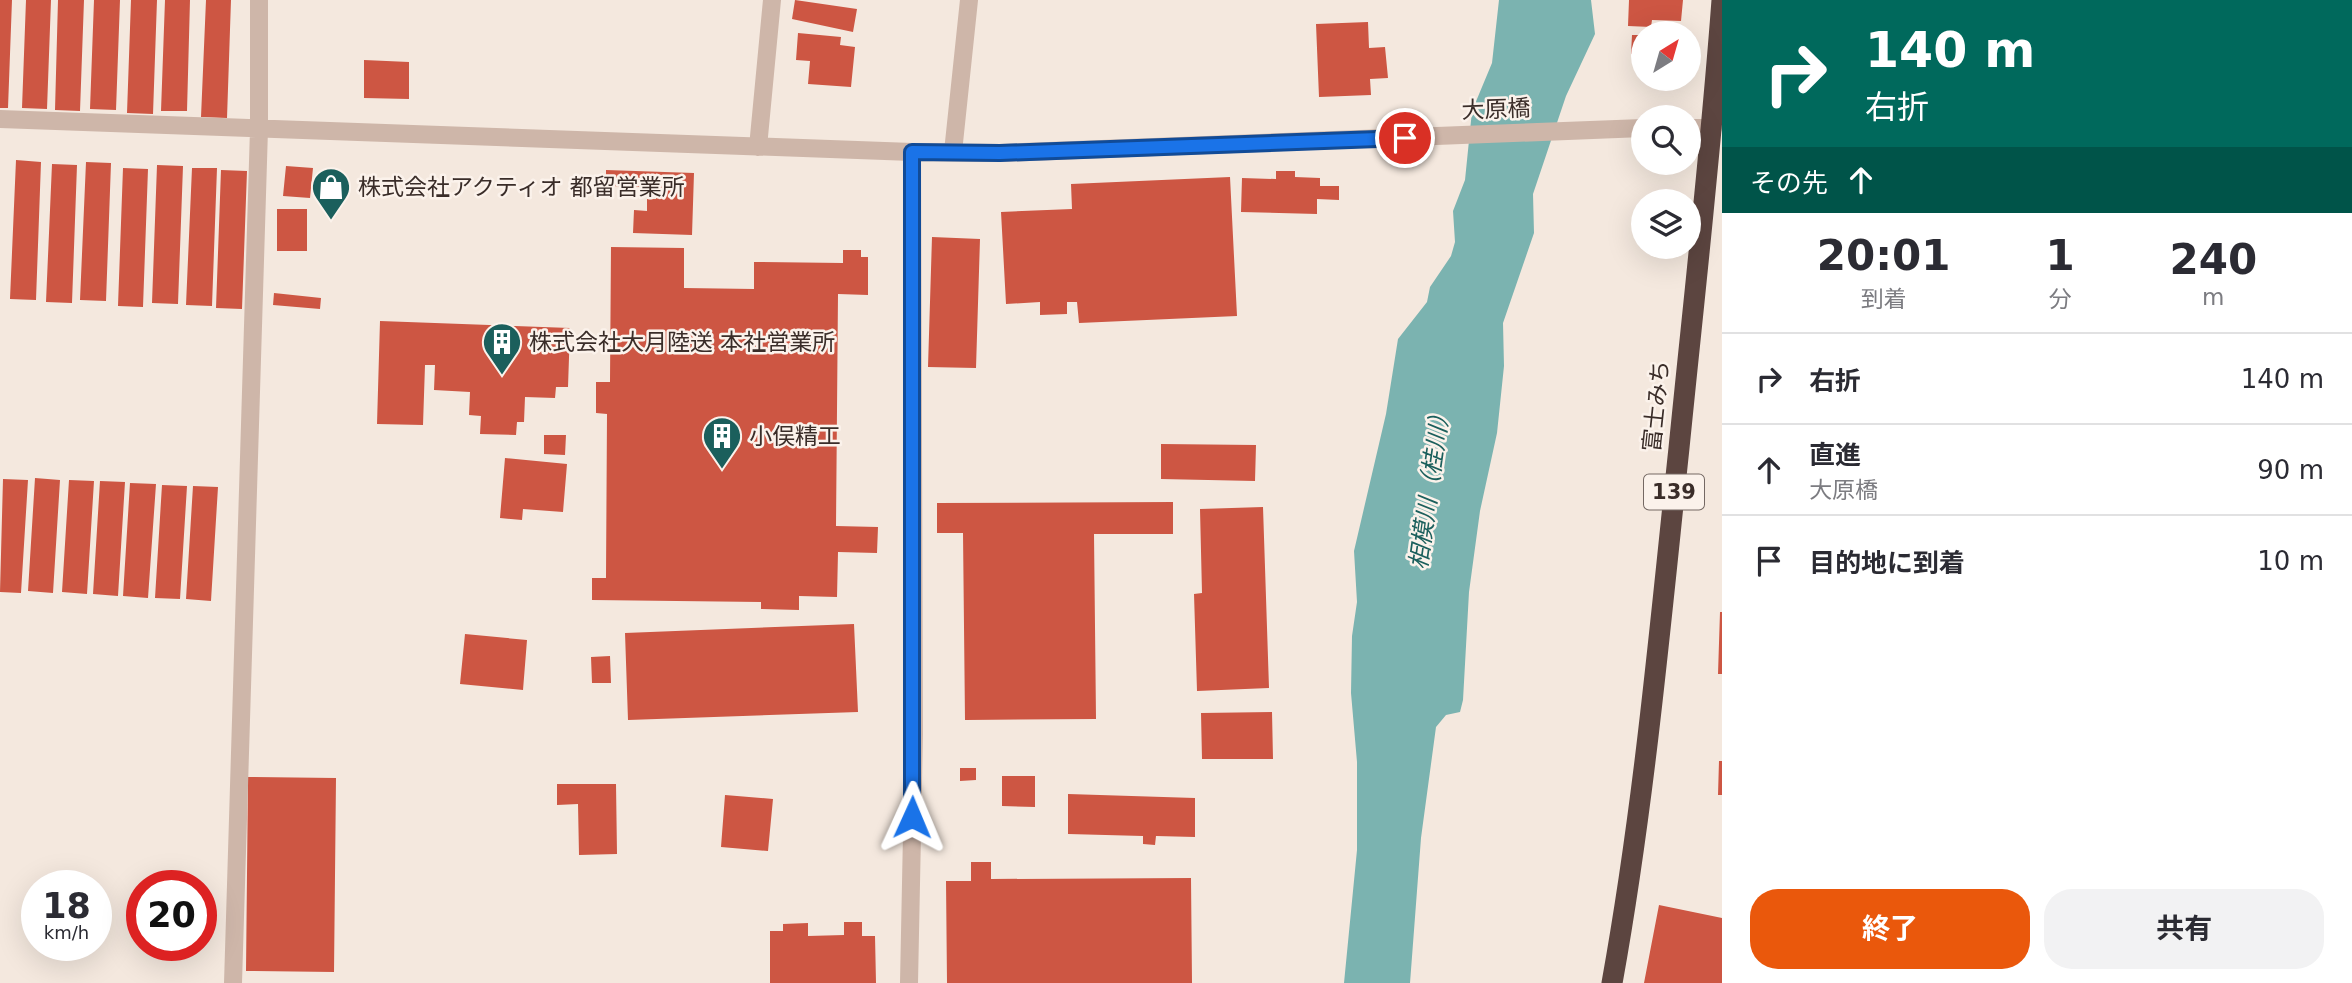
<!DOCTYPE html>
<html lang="ja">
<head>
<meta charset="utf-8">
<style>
  :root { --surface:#fff; --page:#f2f2f3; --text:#2b2b33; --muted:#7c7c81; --line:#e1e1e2; --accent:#ea580c }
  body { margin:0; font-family:"DejaVu Sans","Noto Sans JP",sans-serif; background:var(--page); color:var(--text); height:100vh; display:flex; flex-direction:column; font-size:26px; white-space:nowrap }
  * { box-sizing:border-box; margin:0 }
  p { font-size:23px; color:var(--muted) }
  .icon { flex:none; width:38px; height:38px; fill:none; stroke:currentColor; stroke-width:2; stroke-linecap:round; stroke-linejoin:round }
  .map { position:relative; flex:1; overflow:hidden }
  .side { display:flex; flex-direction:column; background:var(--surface); width:630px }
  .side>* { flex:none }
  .guide { background:#00695c; color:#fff; overflow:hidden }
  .needle { width:46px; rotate:37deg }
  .tools { position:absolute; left:1631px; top:21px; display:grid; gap:14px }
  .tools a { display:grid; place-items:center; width:70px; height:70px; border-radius:50%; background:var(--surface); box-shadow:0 7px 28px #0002; font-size:35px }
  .speed { position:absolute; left:21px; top:870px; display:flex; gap:14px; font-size:35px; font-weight:700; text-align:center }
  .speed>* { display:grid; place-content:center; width:91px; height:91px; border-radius:50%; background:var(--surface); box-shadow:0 7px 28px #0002; line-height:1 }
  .speed small { font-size:18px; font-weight:400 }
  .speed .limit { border:10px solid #d22; background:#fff; color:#111 }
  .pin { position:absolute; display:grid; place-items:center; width:60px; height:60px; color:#fff; margin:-30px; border:4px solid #fff; border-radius:50%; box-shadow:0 2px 7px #0007 }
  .me { position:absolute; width:77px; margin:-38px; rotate:1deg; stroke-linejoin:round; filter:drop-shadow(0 0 5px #0008) }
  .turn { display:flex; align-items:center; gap:24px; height:147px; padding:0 28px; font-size:32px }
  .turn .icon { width:91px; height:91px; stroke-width:2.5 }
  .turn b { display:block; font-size:49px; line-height:60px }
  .then { display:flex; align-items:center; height:66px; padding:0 28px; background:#0003; gap:14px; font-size:26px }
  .eta { display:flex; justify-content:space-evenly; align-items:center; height:119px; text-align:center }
  .eta b { font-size:42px; font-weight:700; line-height:49px }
  .button { display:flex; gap:14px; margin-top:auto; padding:14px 28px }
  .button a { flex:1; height:80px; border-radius:28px; background:var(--accent); color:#fff; font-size:28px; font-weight:700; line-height:80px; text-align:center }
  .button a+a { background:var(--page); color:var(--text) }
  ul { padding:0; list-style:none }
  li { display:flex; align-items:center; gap:21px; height:91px; padding:0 28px; border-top:2px solid var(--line) }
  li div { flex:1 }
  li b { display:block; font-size:26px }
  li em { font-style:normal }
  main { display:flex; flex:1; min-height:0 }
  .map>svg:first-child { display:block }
</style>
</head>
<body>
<main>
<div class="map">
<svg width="1722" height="983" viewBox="0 0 1722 983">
  <rect width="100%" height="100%" fill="#f4e8de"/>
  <path fill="#7bb3b0" d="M1499 0H1591L1595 34 1566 96 1533 194 1534 233 1503 323 1504 366 1497 433 1480 511 1469 592 1463 700 1460 712 1446 715 1436 727 1421 838 1410 983H1344L1357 850V762L1351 693 1352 636 1357 602 1354 551 1386 414 1398 339 1427 302 1430 287 1451 256 1455 242 1453 211 1465 180 1472 111 1492 63Z"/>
  <path fill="#cd5643" d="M0 0H12L8 108H0Z
    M26 0H51L47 109 22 108Z
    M58 0H84L80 111 55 110Z
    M94 0H120L116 110 90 109Z
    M131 0H157L153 114 127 113Z
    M165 0H190L187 111H161Z
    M206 0H231L227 118 201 117Z
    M795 0 857 9 853 32 792 19Z
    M1629 0H1683L1681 21 1652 20 1651 27 1628 26Z
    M1368 22 1369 48 1385 47 1388 78 1370 79 1371 95 1319 97 1316 24Z
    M798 33 841 37 840 45 855 47 851 87 808 84 810 61 796 60Z
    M1632 35H1643V54H1631Z
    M364 60 409 62V99L364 98Z
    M16 160 41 162 36 300 10 299Z
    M86 162 111 163 106 301 80 300Z
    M52 164 77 165 72 303 46 302Z
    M157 165 183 166 178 304 152 303Z
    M286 166 313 168 310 198 283 196Z
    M123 168 148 169 143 307 118 306Z
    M192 168H217L212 306 186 305Z
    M221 170 247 171 242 309 216 308Z
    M606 170 694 173 692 235 633 233 634 210 647 211V199H656L657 187 606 186Z
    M1276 171H1295V177L1320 178V186H1339V200L1317 199V214L1241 212 1242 178 1276 179Z
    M1230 177 1237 316 1079 323 1077 302H1067V314L1040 315V302L1006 304 1001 212 1072 209 1071 184Z
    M277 209H307V251H277Z
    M932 237 980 239 976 368 928 367Z
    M611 247 684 248V288L754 289V262L843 263V250H861V257H868V295L838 294 836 526 878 527 877 553 838 552 837 597 799 596V610L761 609V602L592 600V578H606L607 414 596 413V382H610Z
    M274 293 321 298 320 309 273 305Z
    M380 321 570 328 568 387H556L555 398 525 397 524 422H517L516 435 480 434 481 416 469 415 470 392 434 390 435 365H425L423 425 377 424Z
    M544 435H566L565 455 544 454Z
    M1161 444 1256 445 1255 481 1161 479Z
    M505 458 567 464 563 512 523 509 522 520 500 518Z
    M35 478 60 480 53 593 28 591Z
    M3 479 28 480 21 593 0 592Z
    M69 480 94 481 87 594 62 592Z
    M100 481 125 482 118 596 93 594Z
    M130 483 156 484 148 598 123 596Z
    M162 485 187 486 180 599 155 598Z
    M193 486 218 487 211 601 186 599Z
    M1173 502V534H1094L1096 719 965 720 963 533H937V503Z
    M1263 507 1269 688 1197 691 1194 594 1202 593 1200 509Z
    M1720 612H1722V674H1718Z
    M854 624 858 712 628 720 625 633Z
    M465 634 527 640 523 690 460 684Z
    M610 656 611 683H592L591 657Z
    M1272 712 1273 759H1202L1201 713Z
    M1719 761H1722V795H1718Z
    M960 768H976V780L960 781Z
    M1002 776H1035V807L1002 806Z
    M248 777 336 778 334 972 246 971Z
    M557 784H616L617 854 579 855 578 804 557 805Z
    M1068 794 1195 798V837L1156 836 1155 845 1143 844V836L1068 834Z
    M725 795 773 799 768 851 721 847Z
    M971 862H991V879L1191 878 1192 983H947L946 881H971Z
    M1659 905 1722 918V983H1644Z
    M844 922H862V936H875L876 983H770V931H783V924L808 923V936L844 935Z"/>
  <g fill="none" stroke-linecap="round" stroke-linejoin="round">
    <path stroke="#ceb6a9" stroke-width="18" d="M0 119 912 152 1000 153 1643 128
      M1689 128H1713
      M758 147 772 0
      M953 152 969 0
      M233 983 259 129V0
      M909 983 914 734 912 152"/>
    <path stroke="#5c4540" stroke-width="21" d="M1612 983C1644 806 1660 627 1679 448 1694 298 1711 150 1722 0"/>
  </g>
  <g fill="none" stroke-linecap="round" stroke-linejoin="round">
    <g stroke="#114b97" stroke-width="18">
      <path id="route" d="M912 817V152L1000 153 1405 138"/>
    </g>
    <use href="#route" stroke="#1a73e8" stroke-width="12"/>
  </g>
  <defs>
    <g id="shop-pin" transform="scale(2.0125)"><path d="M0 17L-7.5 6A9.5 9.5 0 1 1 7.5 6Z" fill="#1b5f5c" stroke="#fbf2eb"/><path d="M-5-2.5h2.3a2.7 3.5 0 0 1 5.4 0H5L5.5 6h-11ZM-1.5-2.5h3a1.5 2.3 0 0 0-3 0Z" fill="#fff"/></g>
    <g id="building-pin" transform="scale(2.0125)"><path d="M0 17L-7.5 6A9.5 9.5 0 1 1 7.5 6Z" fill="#1b5f5c" stroke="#fbf2eb"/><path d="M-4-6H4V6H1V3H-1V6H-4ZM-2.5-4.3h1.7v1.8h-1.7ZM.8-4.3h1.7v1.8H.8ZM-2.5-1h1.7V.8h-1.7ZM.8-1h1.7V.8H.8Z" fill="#fff"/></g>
  </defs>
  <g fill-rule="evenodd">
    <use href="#shop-pin" x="331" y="187"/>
    <use href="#building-pin" x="502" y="342"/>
    <use href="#building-pin" x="722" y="436"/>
  </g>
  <g text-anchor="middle" stroke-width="5" stroke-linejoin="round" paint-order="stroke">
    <rect fill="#fbf2eb" stroke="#746863" stroke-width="2" x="1644" y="474.5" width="60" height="35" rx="5"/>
    <g font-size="21" font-weight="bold" fill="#3a2d29">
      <text x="1674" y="499">139</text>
    </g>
    <g font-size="23" fill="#3a2d29" stroke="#fbf2eb">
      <text transform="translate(1496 109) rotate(-2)" y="8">大原橋</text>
      <text transform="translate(1656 406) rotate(-84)" y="8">富士みち</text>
    </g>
    <g font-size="23" fill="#3a2d29" stroke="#fbf2eb" text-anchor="start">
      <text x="358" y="195">株式会社アクティオ 都留営業所</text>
      <text x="529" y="350">株式会社大月陸送 本社営業所</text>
      <text x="749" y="444">小俣精工</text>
    </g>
    <g font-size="24" font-style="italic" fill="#1b5f5c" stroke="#fbf2eb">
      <text transform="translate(1430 486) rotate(-82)" y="8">相模川（桂川）</text>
    </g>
  </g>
</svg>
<div class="tools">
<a><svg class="needle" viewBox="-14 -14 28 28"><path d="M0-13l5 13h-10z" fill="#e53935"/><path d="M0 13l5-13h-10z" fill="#7c7c81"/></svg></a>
<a><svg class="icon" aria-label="search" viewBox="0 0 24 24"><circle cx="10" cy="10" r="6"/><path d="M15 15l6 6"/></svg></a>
<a><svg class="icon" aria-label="layers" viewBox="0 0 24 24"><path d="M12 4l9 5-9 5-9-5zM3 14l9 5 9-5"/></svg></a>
</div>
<div class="speed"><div>18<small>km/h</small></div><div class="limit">20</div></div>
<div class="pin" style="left:1405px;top:138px;background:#d93025"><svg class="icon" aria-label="arrive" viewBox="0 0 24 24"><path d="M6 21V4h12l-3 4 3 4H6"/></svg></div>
<svg class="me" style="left:912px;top:817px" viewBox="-20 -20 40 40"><path d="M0-17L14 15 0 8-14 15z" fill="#1a73e8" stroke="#fff" stroke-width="4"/></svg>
</div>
<section class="side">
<div class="guide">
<div class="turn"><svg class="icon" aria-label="right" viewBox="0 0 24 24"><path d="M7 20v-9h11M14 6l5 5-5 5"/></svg><div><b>140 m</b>右折</div></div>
<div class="then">その先<svg class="icon" aria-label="ahead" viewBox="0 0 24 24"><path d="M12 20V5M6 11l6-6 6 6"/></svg></div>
</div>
<div class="eta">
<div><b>20:01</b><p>到着</p></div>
<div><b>1</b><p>分</p></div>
<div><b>240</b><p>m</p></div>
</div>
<ul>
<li><svg class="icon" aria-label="right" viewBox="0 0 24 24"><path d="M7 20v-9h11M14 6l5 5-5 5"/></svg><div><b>右折</b></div><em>140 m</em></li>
<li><svg class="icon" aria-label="ahead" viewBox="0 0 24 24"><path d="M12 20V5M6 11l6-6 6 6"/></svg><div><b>直進</b><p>大原橋</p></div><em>90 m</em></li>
<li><svg class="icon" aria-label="arrive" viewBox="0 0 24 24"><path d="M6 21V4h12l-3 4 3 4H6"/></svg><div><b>目的地に到着</b></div><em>10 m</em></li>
</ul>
<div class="button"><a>終了</a><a>共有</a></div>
</section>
</main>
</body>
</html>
